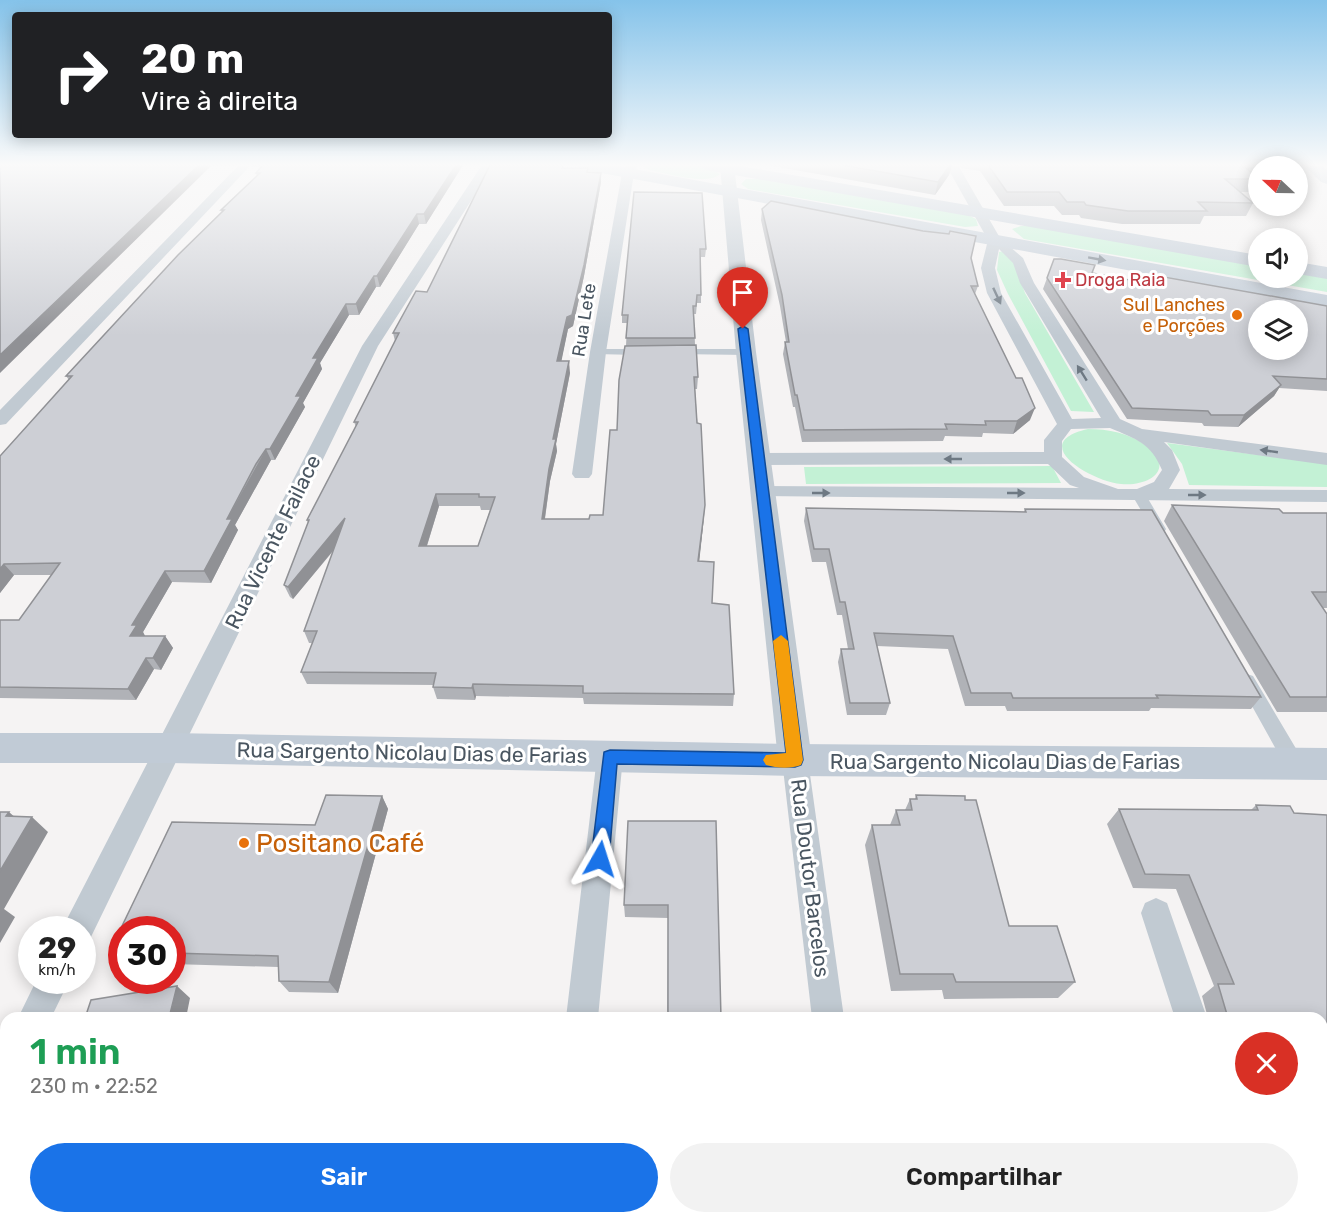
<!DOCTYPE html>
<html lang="pt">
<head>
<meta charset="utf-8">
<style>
  :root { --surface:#fff; --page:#f2f2f2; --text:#222; --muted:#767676; --accent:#1a73e8 }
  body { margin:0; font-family:Rubik,sans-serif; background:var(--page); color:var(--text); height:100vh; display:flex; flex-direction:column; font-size:22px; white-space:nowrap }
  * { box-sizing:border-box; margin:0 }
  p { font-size:20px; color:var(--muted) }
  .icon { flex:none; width:33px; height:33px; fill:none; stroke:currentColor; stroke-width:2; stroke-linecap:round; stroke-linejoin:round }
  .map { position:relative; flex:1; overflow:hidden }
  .side { position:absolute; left:0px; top:1012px; width:1328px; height:212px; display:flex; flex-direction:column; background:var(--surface); border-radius:18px 18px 0 0; box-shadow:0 3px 15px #0003 }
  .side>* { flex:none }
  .top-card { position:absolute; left:12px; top:12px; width:600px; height:126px; border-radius:6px; box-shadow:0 3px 15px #0003; background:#202124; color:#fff; overflow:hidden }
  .needle { width:39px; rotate:292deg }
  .controls { position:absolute; left:1248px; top:156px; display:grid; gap:12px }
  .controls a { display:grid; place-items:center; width:60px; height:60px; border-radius:50%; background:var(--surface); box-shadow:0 3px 15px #0003; font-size:30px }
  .speed { position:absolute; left:18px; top:916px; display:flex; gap:12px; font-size:30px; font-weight:700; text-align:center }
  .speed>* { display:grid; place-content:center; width:78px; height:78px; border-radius:50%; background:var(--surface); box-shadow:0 3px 15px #0003; line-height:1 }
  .speed small { font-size:15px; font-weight:400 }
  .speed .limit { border:9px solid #d22; background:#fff; color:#111 }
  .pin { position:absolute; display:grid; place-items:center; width:51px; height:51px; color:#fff; margin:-62px -26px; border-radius:50% 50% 50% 0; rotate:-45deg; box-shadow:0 0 6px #0007 }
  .pin .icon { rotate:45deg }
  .me { position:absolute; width:66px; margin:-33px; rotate:6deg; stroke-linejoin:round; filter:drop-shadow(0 0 4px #0008) }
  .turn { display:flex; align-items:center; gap:21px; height:126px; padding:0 30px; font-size:27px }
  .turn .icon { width:78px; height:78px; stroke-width:2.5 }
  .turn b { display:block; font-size:42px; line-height:51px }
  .round { display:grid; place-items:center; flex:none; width:63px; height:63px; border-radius:32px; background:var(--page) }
  .head { display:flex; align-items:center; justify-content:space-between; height:102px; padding:0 30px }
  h1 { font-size:36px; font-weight:600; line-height:45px; color:#1e9e55 }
  .action { display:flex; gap:12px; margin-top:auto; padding:12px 30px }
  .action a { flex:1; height:69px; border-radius:36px; background:var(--accent); color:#fff; font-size:24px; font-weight:600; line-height:69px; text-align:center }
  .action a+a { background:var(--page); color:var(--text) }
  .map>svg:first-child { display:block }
</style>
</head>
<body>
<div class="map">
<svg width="1327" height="1223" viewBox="0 0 1327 1223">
  <rect width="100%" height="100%" fill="#f5f3f3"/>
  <path fill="#c3f1d5" d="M645 165C664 165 705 162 720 174 708 186 665 173 649 170L644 167Z
    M746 179H760L966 214 976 219 978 226 965 227 748 189 741 184Z
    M1021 226H1032L1258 265V278H1298V271L1327 277V292L1024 239 1012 229Z
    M1004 251 1011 254 1025 293 1094 412 1071 411 1008 294 997 270 999 252Z
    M1088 429C1108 429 1129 433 1145 445 1177 468 1150 487 1121 484 1091 481 1026 443 1088 429Z
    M1167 443 1327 464V487L1189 485 1182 464Z
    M1052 466 1061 483 806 484 804 467Z"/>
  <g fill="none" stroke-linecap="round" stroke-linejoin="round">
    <path fill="#c1cad2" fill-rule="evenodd" d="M598 349H638L642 352 638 355 595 354 594 352Z
      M680 349H746L750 352 746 355 677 354 676 352Z"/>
    <path fill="#c1cad2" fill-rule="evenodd" d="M1139 490 1144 492 1166 529 1164 533H1154L1152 529 1132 495Z
      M1247 674 1253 676 1301 757 1304 763 1301 769 1294 771 1287 769 1238 681 1241 676Z"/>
    <path fill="#c1cad2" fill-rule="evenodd" d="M239 165H251L6 424 0 425V410Z
      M482 165H494L378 346 89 941 82 943V930H63L67 919 362 346Z
      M626 165H638L634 173 606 352 592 474 589 478H575L572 474 590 352 622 173Z
      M946 165H958L1000 238 1023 258 1034 283 1120 419 1142 429 1327 453V465L1164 442 1172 450 1180 470 1169 489 1327 490V502L755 496 752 492 755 488 762 486 1079 488 1070 485 1048 464 758 465 751 463 749 459 751 455 758 453 1044 452V440L1057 424 987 293 981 268 988 240ZM999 249 1013 263 1020 283 1101 418 1072 419 1001 293 995 268ZM1110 428C1136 439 1151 443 1162 470L1154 482 1137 489H1118L1084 477 1062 457V441L1071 429Z
      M610 746 619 749 623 757 598 1018H566L597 757 601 749Z
      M795 749 804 752 808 760 844 1018H812L782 760 786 752Z
      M1156 898 1167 903 1207 1018H1175L1141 913 1145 903Z
      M36 981H69L51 1018H18Z
      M6 1057V1101L0 1103V1059Z
      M1322 1161 1327 1163V1201L1322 1199Z
      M541 1218H579V1223H541Z
      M834 1218H872V1223H834Z"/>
    <path fill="#c1cad2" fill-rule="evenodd" d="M720 165H734L756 352 812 760 807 770 795 774 783 770 778 760 736 352Z"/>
    <path fill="#c1cbd6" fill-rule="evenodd" d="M577 165H612L1327 295V307L585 170Z
      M698 165H734L1258 255V267L706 170Z
      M1304 165H1321L1327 170V184L1321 182Z
      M1298 262 1327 267V279L1298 274Z
      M0 733H170L795 744 1327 748V780L795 776 170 763H0Z"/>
  </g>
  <path fill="#b0b2b7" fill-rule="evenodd" d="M0 165H236L235 166Z
    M252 165H463L426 224H419L380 287H376L359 315H349L320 363 322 369 303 403 305 407 275 460H271L235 525 238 530 211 583 172 582 143 632 145 636H165L173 648 161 670 154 669 136 700 0 698V620H19L52 575H14L0 593V456L69 380 66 376 222 213 221 210 257 176 256 173 262 167H253Z
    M767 165H952L949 175 935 195Z
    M960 165H1281L1258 166V182L1254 192H1240L1253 203 1246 216H1204L1200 224H1122L1081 218 1079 215H1062L1054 206H1004L980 171 962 168Z
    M566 168 588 172 601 182 584 276 573 326 568 329 561 361 570 373 556 444 557 451 550 481 545 519H589L603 515 617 430 626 346 627 323H622V315L634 192 706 249 705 257H701V303H697L696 314H694L695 345 698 377 697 389H695L704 517 699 561 712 603 734 694 733 706 584 704 583 698 476 696 475 700 437 699 433 687 434 685 307 684 301 672 312 643H309L304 631 334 550 293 599 290 597 284 585 308 523 307 520 356 427 354 422 395 341 393 333 427 292ZM439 506H480L481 510H490L478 546H427Z
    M762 209 971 258 978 286 975 294 1030 420 1013 434 983 433 982 437 945 436 943 441 802 442 795 407H793L783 354 785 342H786L780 306 761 220Z
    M1054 259 1092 273 1149 284 1153 275 1327 306V391L1279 388 1274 396 1238 427 1204 426 1202 423 1127 419 1043 289Z
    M1172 505 1283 513H1327V608H1323L1327 614V712H1277L1164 521Z
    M806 508 1024 512 1025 509 1261 697 1251 709 1151 708 1149 711H1007L1005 706H965L948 649 877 646 890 703 886 715H847L838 662 841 649H848L842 615H837L826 562H812L804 521Z
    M326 795 382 796 388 809 338 993 289 992 279 981 278 967 172 964V930H122V960L110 951 172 822 315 825Z
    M916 795 1009 926 1075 982 1058 998 944 999 942 990 891 991 865 845 872 825H890L896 810H905L910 799H915Z
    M1256 805 1294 813 1327 815V1126H1322V1018H1208L1202 996 1214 986 1176 889 1133 888 1107 824 1119 809 1251 810Z
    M716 821 667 1014 668 918 625 917 624 905Z
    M1012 1218H1151L1153 1223H1013Z
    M1221 1218H1285L1287 1223H1223Z"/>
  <path fill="#909195" d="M199 165H211V166L0 373V355Z
    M456 165H463L426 224 424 214Z
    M950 165H952L949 175 935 195 938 182Z
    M601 173V182L584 276 573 326 568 329 559 373 557 361Z
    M417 214 419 224 380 287 377 276Z
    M374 276 376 287 359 315 356 304Z
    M346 304 349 315 320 363 322 369 303 403 305 407 275 460 270 449 296 396 313 358Z
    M569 361 570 373 556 444 557 451 550 481 543 531 542 519 549 469 553 439Z
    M1281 385 1274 396 1238 427 1244 415Z
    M1035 408 1030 420 1013 434 1017 421Z
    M266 449 271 460 235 525 238 530 211 583 204 571 227 519Z
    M436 494 439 506 423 558 419 546Z
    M705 505 704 517 698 573V561Z
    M345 518 350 530 293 599 288 587Z
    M4 564 14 575 0 593V569Z
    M165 571 172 582 143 632 145 636H130L132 625Z
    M165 636 173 648 161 670 153 658Z
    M146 658 154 669 136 700 128 689Z
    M473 684 476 696 475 700 472 688Z
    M382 796 388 809 338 993 329 982Z
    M9 812 26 827 32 817 48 832 4 909 15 917 0 943V871L6 816Z
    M177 986 190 998 186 1018H169Z
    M74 1218H95L93 1223H73Z"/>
  <path fill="#cdcfd5" stroke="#909195" stroke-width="1.5" fill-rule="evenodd" d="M0 165H199L0 355Z
    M263 165H456L424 214H417L377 276H374L356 304H346L313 358H318L296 396H301L270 449H266L256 464 227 519H232L204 571H165L132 625H137L130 636H165L153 658H146L128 689 0 687V620H19L60 563 4 564 0 569V456L72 376H66L178 255 224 210H221L260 173H256Z
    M490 165H563L562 168H588L587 172 601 173 584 265 572 315 567 317 557 361H569L553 439H556L549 469 542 519H589L590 515H603L610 430H617L619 380 625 346 696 345 698 377H694L697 423 701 424 705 505 698 561 714 562 712 603 729 605 734 694 583 693V686L473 684 472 688 433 687 436 673 301 672 317 631H304L345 518 288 587 284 585 309 520H307L358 422H354L399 333H393L416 291 427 292ZM436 494H479V497H495L478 546H419Z
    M842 165H950L938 182Z
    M988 165H1281L1283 166H1258V168H1246L1258 178V179H1225L1253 203 1198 202 1207 211H1128L1086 205 1084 202H1067L1059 192H1007Z
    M634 192 702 193 706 249H700L701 295H697L696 306H693L695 338H626L628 315H622Z
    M771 201 923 231 949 234 950 231 976 236 971 258 978 286H971L1016 378H1022L1035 408 1017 421H985L986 425 945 424 947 429 804 430 797 395H795L785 342H789L782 295 762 209Z
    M1054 259H1061L1095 265 1092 273 1151 284 1153 275 1327 306V379L1273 376 1281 385 1244 415H1211L1208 411 1132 408 1047 278ZM1258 310H1298V350H1258Z
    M1172 505 1279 509 1283 513H1327V592H1312L1327 614V697H1290Z
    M806 508 1026 512 1025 509 1152 510 1261 697 1156 695 1158 698H1013L1011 693H971L953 636 874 633 890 703H850L841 649H854L845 602H840L829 549H814Z
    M326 795 382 796 329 982 279 981 278 956 172 953V930H122V951H110L172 822 315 825Z
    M916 795 965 796V800H976L1009 926H1057L1075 982H956L953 974H900L872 825H900L896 810H912L910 799H917Z
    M1256 805 1290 806 1294 813 1327 815V1116L1322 1115V1018H1228L1218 984H1234L1189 875 1145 874 1119 809 1258 810Z
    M0 812H9L6 816 32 817 0 871Z
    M628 821H716L721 1018H611V1014H668V905H624Z
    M177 986 169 1018H85L91 1000Z
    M9 1218H74L73 1223H8Z
    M335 1218H380L411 1219 410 1223H334Z
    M636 1218H709L710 1223H636Z
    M1024 1218H1151L1153 1223H1025Z
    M1241 1218H1285L1287 1223H1243Z"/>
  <defs><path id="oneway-solid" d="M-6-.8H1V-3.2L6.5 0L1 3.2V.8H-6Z" transform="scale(1.5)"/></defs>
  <use fill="#6e7984" href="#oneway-solid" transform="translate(1097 259) rotate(10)"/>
  <g fill="#6e7983">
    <use href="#oneway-solid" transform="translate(997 296) rotate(65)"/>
    <use href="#oneway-solid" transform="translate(1082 373) rotate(-122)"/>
    <use href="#oneway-solid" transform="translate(1269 451) rotate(-172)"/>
    <use href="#oneway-solid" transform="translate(953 459) rotate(180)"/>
    <use href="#oneway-solid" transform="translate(821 493)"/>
    <use href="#oneway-solid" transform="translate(1016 493)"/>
    <use href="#oneway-solid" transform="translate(1197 495)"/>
  </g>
  <linearGradient id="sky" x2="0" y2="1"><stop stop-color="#85c3ea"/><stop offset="0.49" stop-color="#fafafa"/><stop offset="1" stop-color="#fafafa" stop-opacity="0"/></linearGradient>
  <rect width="1327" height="336" fill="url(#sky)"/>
  <path fill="#1a73e8" stroke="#114b97" stroke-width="1.5" d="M743 326 748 329 803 760 801 765 795 767 617 764 609 859 606 864 600 867 594 864 591 859 604 752 610 750 786 753 738 329Z"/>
  <path fill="#f59e0b" d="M781 635 788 641 803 760 801 765C791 769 776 768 766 765L763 760 766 755 786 753 773 641Z"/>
  <path fill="#e0444e" stroke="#fff" stroke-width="2" d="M1060 271h6v6h6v6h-6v6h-6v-6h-6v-6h6z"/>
  <g fill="#e8710a" stroke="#fff" stroke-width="2">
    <circle cx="1237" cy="315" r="6"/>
    <circle cx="244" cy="843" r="6"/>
  </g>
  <g text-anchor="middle" stroke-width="6" stroke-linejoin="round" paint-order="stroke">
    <g font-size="18" fill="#be3a42" stroke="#fff" text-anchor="start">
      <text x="1075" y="286">Droga Raia</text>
    </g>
    <g font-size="18" fill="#c56008" stroke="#fff" text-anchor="end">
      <text x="1225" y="311">Sul Lanches<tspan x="1225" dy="21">e Porções</tspan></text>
    </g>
    <g font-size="18" fill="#4a5661" stroke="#fff">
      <text transform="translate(584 320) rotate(-81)" y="6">Rua Lete</text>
    </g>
    <g font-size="21" fill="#4a5661" stroke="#fff">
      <text transform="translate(273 542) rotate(-64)" y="7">Rua Vicente Failace</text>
      <text transform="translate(412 753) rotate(1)" y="7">Rua Sargento Nicolau Dias de Farias</text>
      <text x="1005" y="769">Rua Sargento Nicolau Dias de Farias</text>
      <text transform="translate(810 878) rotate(83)" y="7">Rua Doutor Barcelos</text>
    </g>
    <g font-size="26" fill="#c56008" stroke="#fff" text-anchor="start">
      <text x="256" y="852">Positano Café</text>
    </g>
  </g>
</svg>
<div class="controls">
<a><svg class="needle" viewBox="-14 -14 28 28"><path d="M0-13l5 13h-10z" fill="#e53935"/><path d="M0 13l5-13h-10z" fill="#767676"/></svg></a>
<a><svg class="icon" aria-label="sound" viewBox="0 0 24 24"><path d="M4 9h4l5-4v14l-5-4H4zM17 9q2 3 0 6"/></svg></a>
<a><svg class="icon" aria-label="layers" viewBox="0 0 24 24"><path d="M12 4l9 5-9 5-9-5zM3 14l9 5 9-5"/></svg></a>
</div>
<div class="speed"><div>29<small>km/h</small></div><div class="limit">30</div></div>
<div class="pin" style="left:743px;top:329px;background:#d93025"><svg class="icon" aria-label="arrive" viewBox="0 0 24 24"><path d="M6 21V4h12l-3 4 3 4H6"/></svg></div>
<svg class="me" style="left:600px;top:859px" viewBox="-20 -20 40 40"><path d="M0-17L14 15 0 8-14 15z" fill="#1a73e8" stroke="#fff" stroke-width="4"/></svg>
<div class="top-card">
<div class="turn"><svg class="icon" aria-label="right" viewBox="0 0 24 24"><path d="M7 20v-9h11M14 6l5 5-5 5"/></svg><div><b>20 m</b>Vire à direita</div></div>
</div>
<section class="side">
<div class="head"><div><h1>1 min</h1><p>230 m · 22:52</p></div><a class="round" style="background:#d93025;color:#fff"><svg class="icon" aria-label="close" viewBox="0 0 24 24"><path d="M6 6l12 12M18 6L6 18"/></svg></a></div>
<div class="action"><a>Sair</a><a>Compartilhar</a></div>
</section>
</div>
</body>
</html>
